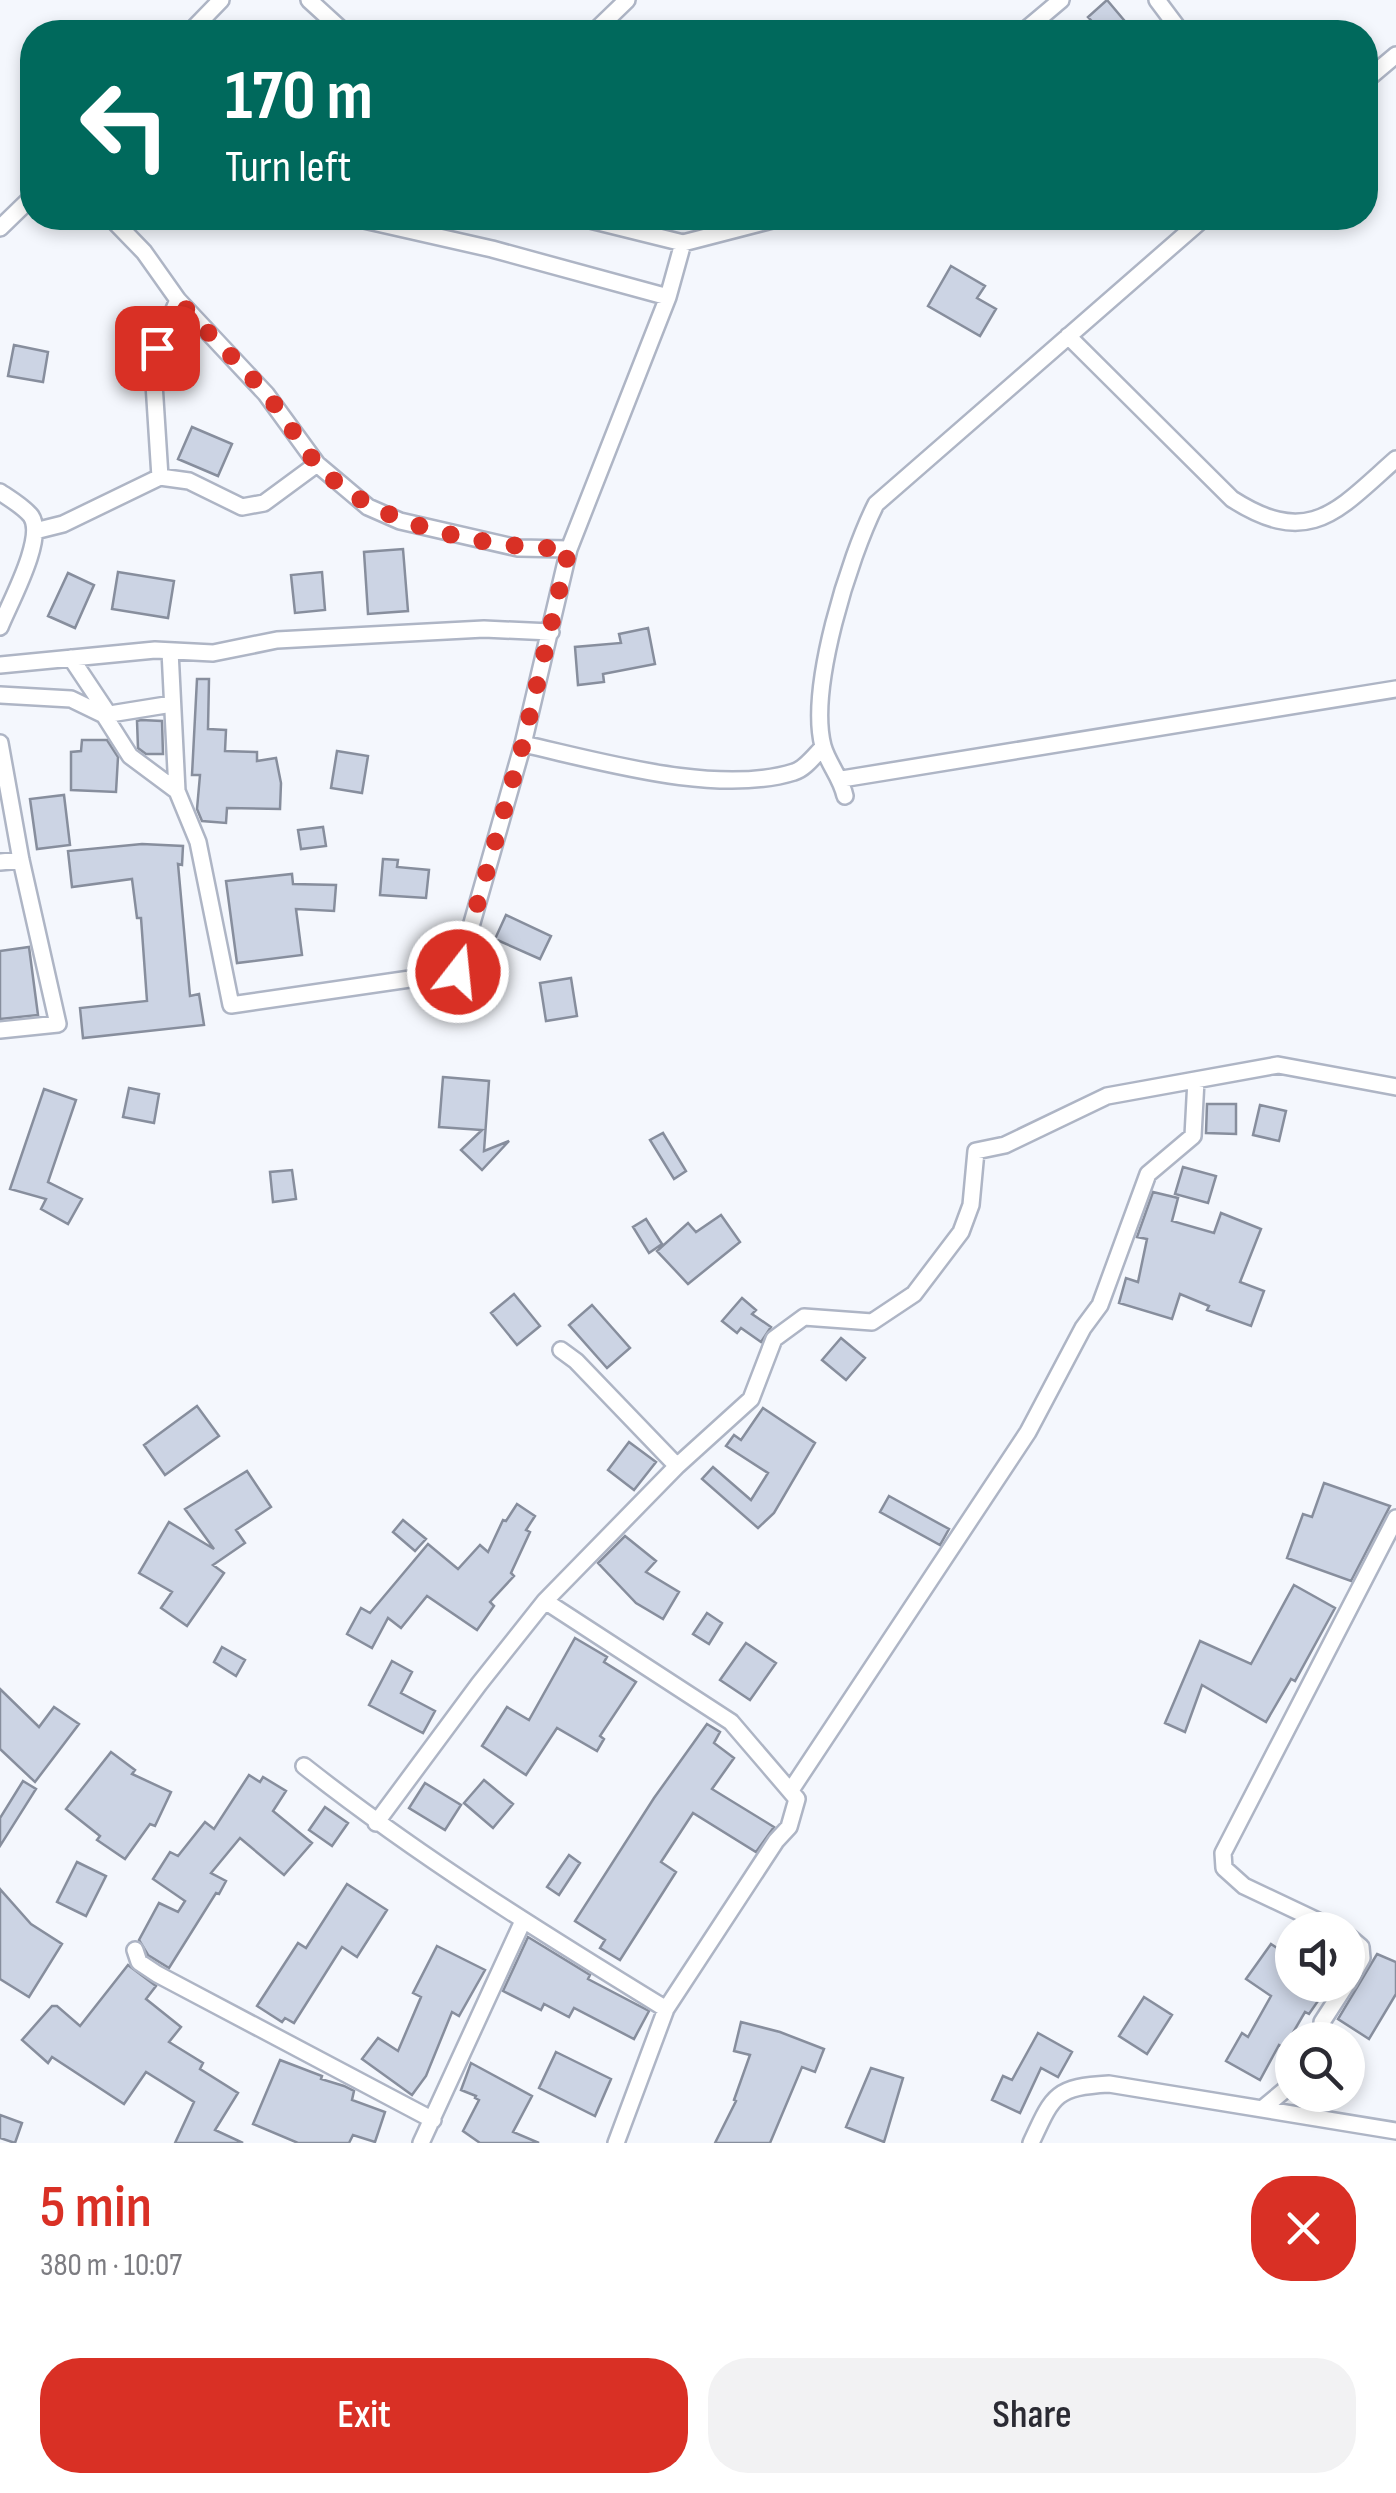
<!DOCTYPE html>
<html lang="en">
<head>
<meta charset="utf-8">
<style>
  :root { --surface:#fff; --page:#f2f2f3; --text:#2b2b33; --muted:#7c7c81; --accent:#d93025 }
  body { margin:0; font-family:"Sofia Sans Condensed",sans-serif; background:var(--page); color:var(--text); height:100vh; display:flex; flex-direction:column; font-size:38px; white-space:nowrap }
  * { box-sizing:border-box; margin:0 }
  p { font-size:32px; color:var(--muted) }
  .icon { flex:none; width:55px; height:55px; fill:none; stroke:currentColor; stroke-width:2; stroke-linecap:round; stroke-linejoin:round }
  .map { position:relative; height:2143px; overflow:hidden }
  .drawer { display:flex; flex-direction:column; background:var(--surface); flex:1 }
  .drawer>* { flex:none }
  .banner { position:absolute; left:20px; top:20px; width:1358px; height:210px; border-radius:40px; box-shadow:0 5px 15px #0003; background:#00695c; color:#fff; overflow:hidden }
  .controls { position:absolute; left:1275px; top:1912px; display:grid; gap:20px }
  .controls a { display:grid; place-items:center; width:90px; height:90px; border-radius:50%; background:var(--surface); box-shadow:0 5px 15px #0003; font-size:50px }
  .pin { position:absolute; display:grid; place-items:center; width:85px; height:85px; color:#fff; margin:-42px; border-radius:20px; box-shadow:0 5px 15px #0006 }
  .me { position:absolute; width:110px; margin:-55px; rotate:16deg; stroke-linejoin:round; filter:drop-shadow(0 0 8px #0008) }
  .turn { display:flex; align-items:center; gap:35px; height:210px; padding:0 40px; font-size:45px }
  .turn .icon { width:130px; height:130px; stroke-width:2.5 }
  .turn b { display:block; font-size:70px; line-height:85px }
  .round { display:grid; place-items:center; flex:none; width:105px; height:105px; border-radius:40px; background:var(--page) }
  .overview { display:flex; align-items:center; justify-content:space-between; height:170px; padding:0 40px }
  h1 { font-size:60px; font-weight:600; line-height:75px; color:var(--accent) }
  .button { display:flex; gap:20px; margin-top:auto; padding:20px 40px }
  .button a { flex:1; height:115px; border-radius:40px; background:var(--accent); color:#fff; font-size:40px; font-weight:600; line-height:115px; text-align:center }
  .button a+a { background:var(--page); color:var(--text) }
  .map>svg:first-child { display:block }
</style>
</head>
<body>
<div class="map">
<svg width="1396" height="2143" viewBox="0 0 1396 2143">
  <rect width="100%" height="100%" fill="#f4f7fd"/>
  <path fill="#ccd4e4" stroke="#878e9d" stroke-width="2.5" d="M1107 0 1134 32H1102L1088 17Z
    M951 266 985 286 977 298 996 309 980 336 928 306Z
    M14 345 48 352 43 382 8 376Z
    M192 427 232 444 218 476 178 459Z
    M403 549 408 611 368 614 364 552Z
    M118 572 174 581 168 618 112 609Z
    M322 572 325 610 295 613 291 575Z
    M68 573 94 585 75 628 48 616Z
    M648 628 655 664 603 674 604 682 578 685 575 647 621 643 619 634Z
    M197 679H209L208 729 226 730 225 751 257 752V761L276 758 281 783 280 809 227 808 226 823 202 821 197 809 200 775H192Z
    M141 720 162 721 163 754H146L138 748 137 721Z
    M82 740H107L118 757 116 792 71 790V752L81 751Z
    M337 751 368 756 362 793 331 788Z
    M64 795 70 845 37 849 30 799Z
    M323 827 326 846 301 849 298 830Z
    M142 844 183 846 182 865 178 864 190 996 199 994 204 1025 83 1038 80 1008 147 1001 141 918H137L132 879 72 887 68 851Z
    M383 859 398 860 397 867 429 870 426 898 380 895Z
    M292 874 293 884 336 885 334 911 296 909 302 955 237 963 226 881Z
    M506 915 551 936 540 959 495 939Z
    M29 947 38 1015 0 1019V951Z
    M571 978 577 1016 546 1021 540 983Z
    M443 1077 489 1081 484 1151 509 1141 482 1170 461 1150 482 1130 439 1127Z
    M129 1088 159 1094 154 1123 123 1117Z
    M44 1089 76 1100 48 1182 82 1199 68 1224 41 1209 46 1199 10 1189Z
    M1207 1104H1236V1134L1206 1133Z
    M1260 1105 1286 1111 1279 1141 1253 1135Z
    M663 1133 686 1171 674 1179 650 1140Z
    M1183 1167 1216 1176 1208 1203 1175 1194Z
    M292 1170 296 1199 273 1202 270 1172Z
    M1153 1192 1178 1198 1172 1221 1214 1233 1221 1213 1261 1229 1240 1282 1264 1291 1251 1326 1207 1310 1209 1306 1180 1294 1172 1319 1119 1303 1126 1278 1138 1282 1147 1239 1137 1237Z
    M721 1215 740 1242 688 1284 657 1251 688 1223 696 1232Z
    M646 1219 662 1244 649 1253 633 1227Z
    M514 1294 540 1326 517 1345 491 1313Z
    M742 1298 756 1310 752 1314 771 1327 761 1342 741 1328 737 1333 722 1321Z
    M592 1305 630 1348 607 1368 569 1325Z
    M841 1338 865 1358 846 1380 822 1360Z
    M197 1406 219 1436 165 1475 144 1445Z
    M763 1408 815 1443 774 1513 758 1528 702 1479 713 1467 751 1500 768 1473 726 1446 734 1435 741 1440Z
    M629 1442 656 1462 634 1490 608 1470Z
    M247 1471 271 1507 236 1530 245 1543 213 1565 224 1573 187 1626 161 1608 172 1592 139 1573 169 1522 214 1549 185 1509Z
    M1324 1483 1390 1506 1351 1581 1287 1558 1303 1514 1312 1517Z
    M889 1496 949 1529 940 1545 880 1512Z
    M517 1504 535 1516 526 1530 530 1532 511 1573 514 1576 490 1602 494 1606 477 1630 427 1596 401 1628 388 1618 372 1648 347 1634 361 1608 370 1613 428 1544 458 1569 480 1545 488 1552 503 1520 506 1521Z
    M403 1520 426 1539 415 1551 393 1532Z
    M625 1536 656 1561 646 1572 679 1592 663 1619 636 1603 598 1563Z
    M1294 1585 1335 1608 1295 1681 1291 1679 1266 1722 1202 1685 1185 1732 1165 1723 1200 1641 1251 1664Z
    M707 1613 722 1623 709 1644 693 1634Z
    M575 1638 607 1657 604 1662 636 1682 600 1736 604 1739 597 1751 557 1728 526 1775 482 1746 507 1707 529 1720Z
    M746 1643 776 1663 750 1700 720 1680Z
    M222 1647 245 1660 236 1676 214 1662Z
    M392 1661 412 1672 401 1693 435 1711 423 1733 369 1705Z
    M0 1689 39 1727 54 1707 79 1724 35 1782 0 1749Z
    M707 1724 720 1732 714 1743 734 1758 712 1789 774 1827 756 1852 693 1813 661 1862 676 1872 620 1960 600 1948 605 1940 575 1921 654 1798Z
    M111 1752 135 1770 132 1774 171 1792 155 1826 150 1824 125 1859 97 1840 100 1836 66 1809Z
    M249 1775 260 1782 263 1777 286 1791 273 1811 312 1843 284 1875 240 1838 211 1873 226 1881 219 1894 216 1893 169 1968 148 1955 139 1940 159 1903 178 1912 185 1901 153 1879 170 1852 178 1856 205 1822 214 1829Z
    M484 1780 513 1804 493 1828 464 1803Z
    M23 1781 36 1789 0 1846V1818Z
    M425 1783 461 1805 445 1830 409 1808Z
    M325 1807 348 1823 332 1846 309 1830Z
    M569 1855 580 1863 559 1895 547 1887Z
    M77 1862 106 1876 86 1916 57 1902Z
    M347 1884 387 1910 357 1957 342 1947 294 2023 285 2018 282 2022 257 2006 298 1943 306 1948Z
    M0 1889 31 1924 62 1944 29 1997 0 1979Z
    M528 1937 590 1975 588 1979 649 2011 634 2039 574 2008 569 2017 544 2004 541 2010 503 1991Z
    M1271 1944 1292 1958V1985H1329L1309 2014 1305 2012 1284 2048 1279 2045 1260 2080 1226 2061 1242 2033 1248 2037 1271 1996 1246 1979Z
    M437 1946 485 1970 459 2016 452 2012 426 2076 412 2095 362 2059 378 2038 398 2051 421 1997 413 1993Z
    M1377 1954 1396 1962V1994L1369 2039 1338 2019Z
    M128 1965 156 1986 146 1999 181 2027 169 2042 203 2063 200 2069 238 2093 215 2130 243 2143H175L194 2102 146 2072 124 2104 52 2057 48 2063 22 2040 52 2006H57L80 2026Z
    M1144 1997 1172 2015 1147 2054 1119 2036Z
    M741 2022 780 2032 824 2049 815 2072 802 2067 770 2143H715L736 2101 734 2100 750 2055 734 2051Z
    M1038 2033 1072 2052 1058 2077 1041 2068 1020 2113 992 2100 1003 2076 1012 2080Z
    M556 2052 611 2079 595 2116 539 2088Z
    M280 2060 322 2076 321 2079 344 2086 354 2091 352 2100 385 2112 375 2142 353 2135 349 2143H298L253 2124Z
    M471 2063 532 2096 513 2132 539 2143H480L463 2131 479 2100 475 2098 476 2096 461 2090Z
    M871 2068 903 2078 884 2142 846 2127Z
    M0 2115 22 2123 15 2143 0 2138Z"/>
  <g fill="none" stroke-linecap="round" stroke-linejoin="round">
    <g stroke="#aeb5c5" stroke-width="20">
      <path id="minor" d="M309 0 344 32
        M1157 0 1181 32
        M190 32 221 0
        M594 32 627 0
        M1023 32 1061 0
        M1365 81 1396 55
        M111 218 144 252 178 300 266 394 317 464 368 507 400 521 518 548 569 549
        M355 218 492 249 668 297
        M582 218 683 243 780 218
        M0 228 32 197
        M1068 336 1232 499C1310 549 1338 510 1396 459
        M160 477 153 368 157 349 178 300
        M0 492C9 498 24 507 31 516 46 538 9 604 0 627
        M35 531 63 524 160 477 189 481 242 507 264 503 317 464
        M170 651 177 791
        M71 658 109 715
        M0 665 155 650 213 653 277 640 484 629 551 632
        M0 695 71 699 104 715 130 756 177 791 198 842 231 1005 458 972 523 744 569 549 668 297 683 243
        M104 715 172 704
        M0 743 21 860 58 1024 0 1030
        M523 744C600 761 717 796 794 772 805 769 815 755 823 747
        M842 779 1396 689
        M845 796C841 777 828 764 823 746 808 688 849 558 876 504L1204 218
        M0 862 21 860
        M561 1350 576 1361 677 1466
        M545 1601 731 1722 797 1799 789 1827 776 1841 666 2009 616 2143
        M304 1766C418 1856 542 1933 666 2009
        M791 1790 1028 1432 1083 1328 1100 1305 1148 1174 1193 1136 1196 1080
        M376 1823 479 1684 545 1601 677 1466 751 1399 774 1339 804 1317 872 1322 914 1294 961 1232 971 1205 976 1151 1005 1145 1107 1096 1278 1065 1396 1087
        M1337 1930 1244 1886 1224 1868 1223 1853 1396 1518
        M1348 1936 1361 1947 1362 1958 1348 1983
        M135 1950 139 1962 157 1974 433 2120
        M1322 2040V2022L1346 1985
        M1262 2109 1292 2084
        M421 2143 523 1921
        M1031 2143C1053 2095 1055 2087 1109 2084L1396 2131"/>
    </g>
    <use href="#minor" stroke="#fff" stroke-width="15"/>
  </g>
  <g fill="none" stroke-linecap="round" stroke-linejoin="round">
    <path stroke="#d93025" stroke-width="18" stroke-dasharray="0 32.4" d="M157 348 178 300C206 332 239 362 267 395 285 416 298 442 316 463 375 529 485 547 569 549L523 744 458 972"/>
  </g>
</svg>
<div class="controls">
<a><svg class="icon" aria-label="sound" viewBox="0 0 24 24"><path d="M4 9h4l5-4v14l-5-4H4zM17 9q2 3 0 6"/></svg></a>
<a><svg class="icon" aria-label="search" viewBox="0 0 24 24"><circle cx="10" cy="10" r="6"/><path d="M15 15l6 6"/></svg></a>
</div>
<div class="pin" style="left:157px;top:348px;background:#d93025"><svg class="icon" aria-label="arrive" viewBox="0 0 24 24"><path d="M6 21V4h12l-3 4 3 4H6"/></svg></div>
<svg class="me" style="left:458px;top:972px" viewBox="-20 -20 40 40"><circle r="17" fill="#d93025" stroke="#fff" stroke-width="3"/><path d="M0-11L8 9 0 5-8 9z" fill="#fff"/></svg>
<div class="banner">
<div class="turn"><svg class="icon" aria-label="left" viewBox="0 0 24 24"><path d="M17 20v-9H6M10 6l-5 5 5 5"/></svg><div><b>170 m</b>Turn left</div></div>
</div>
</div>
<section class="drawer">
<div class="overview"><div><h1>5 min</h1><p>380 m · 10:07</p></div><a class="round" style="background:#d93025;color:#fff"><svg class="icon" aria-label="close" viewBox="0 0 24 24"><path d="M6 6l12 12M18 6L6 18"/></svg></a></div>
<div class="button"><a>Exit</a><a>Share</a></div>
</section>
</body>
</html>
